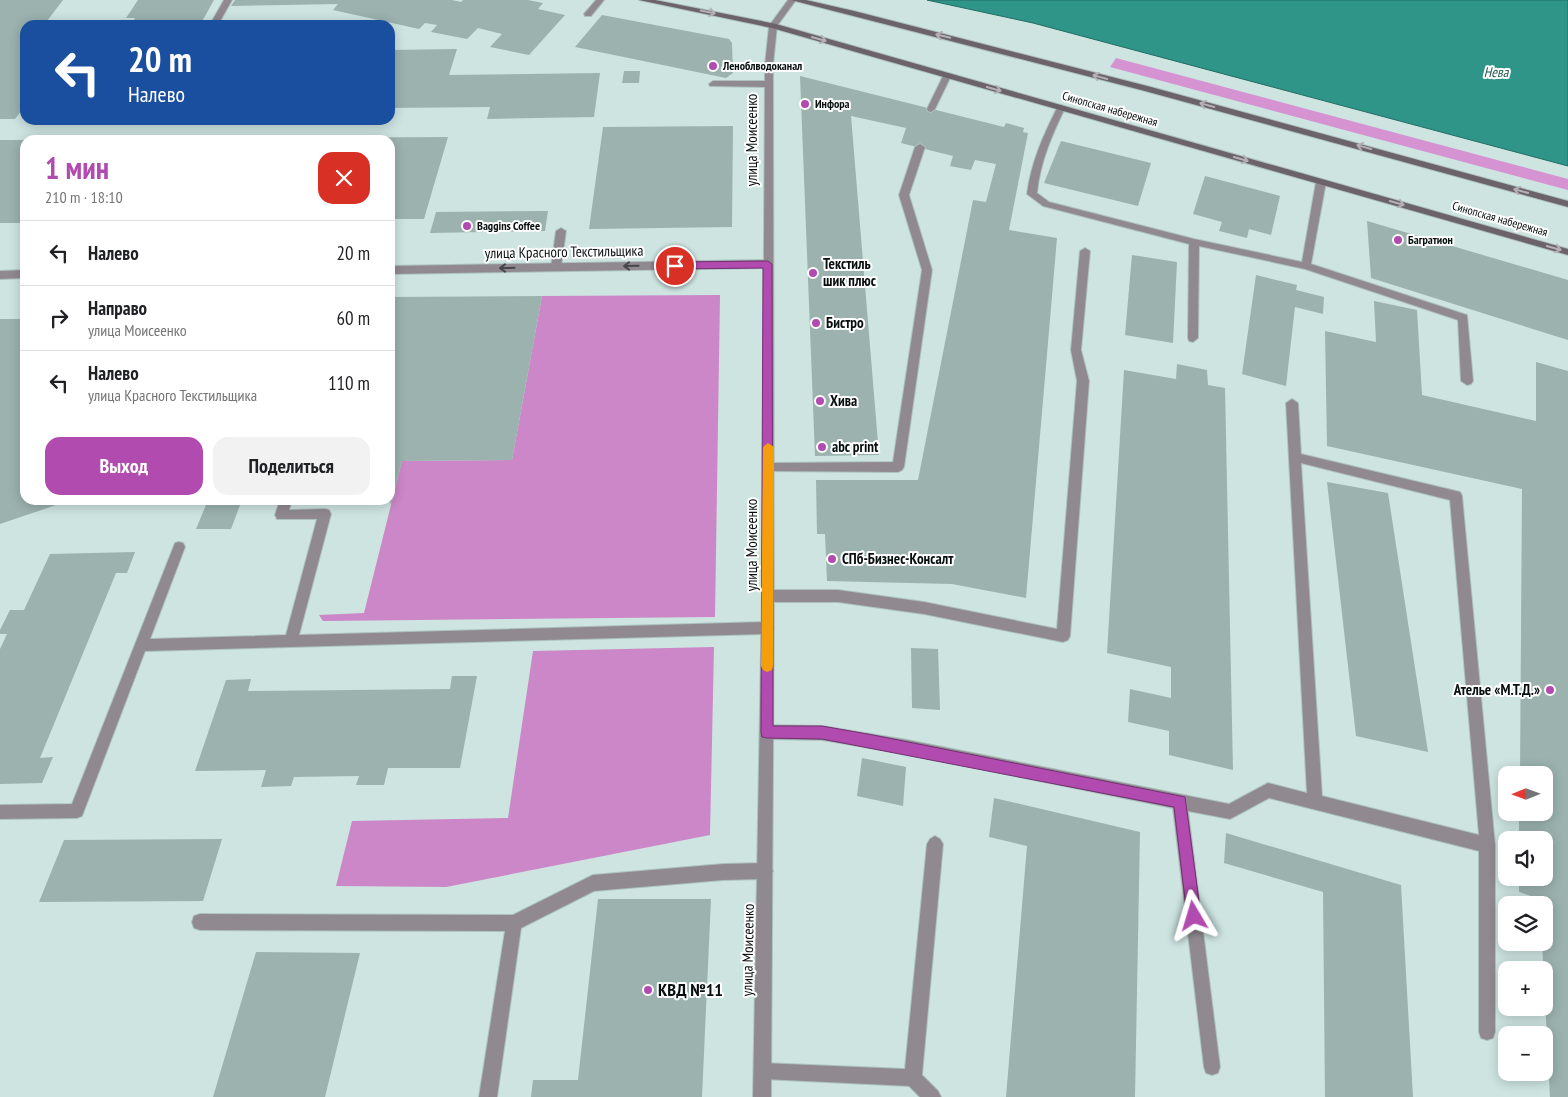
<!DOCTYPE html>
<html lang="ru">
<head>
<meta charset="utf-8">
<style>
  :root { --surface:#fff; --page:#f2f2f2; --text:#202124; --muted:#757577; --line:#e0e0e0; --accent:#b14baf }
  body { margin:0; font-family:"PT Sans Narrow",sans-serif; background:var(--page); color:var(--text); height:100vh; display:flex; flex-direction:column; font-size:19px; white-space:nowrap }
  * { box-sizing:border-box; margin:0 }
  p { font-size:16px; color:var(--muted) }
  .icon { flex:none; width:28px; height:28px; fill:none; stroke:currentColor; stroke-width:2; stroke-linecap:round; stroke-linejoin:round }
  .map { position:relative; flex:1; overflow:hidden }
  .drawer { position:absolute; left:20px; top:135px; width:375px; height:370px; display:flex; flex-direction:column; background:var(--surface); border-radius:15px; box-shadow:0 2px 12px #0003 }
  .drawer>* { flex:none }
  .top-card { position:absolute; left:20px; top:20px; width:375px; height:105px; border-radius:15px; box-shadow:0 2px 12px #0003; background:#1a4fa0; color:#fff; overflow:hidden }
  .needle { width:32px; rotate:269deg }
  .controls { position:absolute; left:1498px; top:766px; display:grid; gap:10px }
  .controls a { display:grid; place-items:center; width:55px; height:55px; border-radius:10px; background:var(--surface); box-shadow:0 2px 12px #0003; font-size:25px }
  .pin { position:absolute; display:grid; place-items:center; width:42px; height:42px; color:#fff; margin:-21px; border:2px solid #fff; border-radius:50%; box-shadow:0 1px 5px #0007 }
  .me { position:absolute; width:55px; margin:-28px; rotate:353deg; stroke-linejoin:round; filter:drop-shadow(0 0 4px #0008) }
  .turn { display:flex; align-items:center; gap:18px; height:105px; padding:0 25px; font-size:22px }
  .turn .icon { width:65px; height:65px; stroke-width:2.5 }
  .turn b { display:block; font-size:35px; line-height:42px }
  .round { display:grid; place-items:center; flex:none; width:52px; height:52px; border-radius:15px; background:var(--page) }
  .head { display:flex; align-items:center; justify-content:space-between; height:85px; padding:0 25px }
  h1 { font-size:30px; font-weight:600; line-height:38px; color:var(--accent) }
  .action { display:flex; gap:10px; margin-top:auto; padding:10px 25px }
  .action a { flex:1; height:58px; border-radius:15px; background:var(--accent); color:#fff; font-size:20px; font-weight:600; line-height:58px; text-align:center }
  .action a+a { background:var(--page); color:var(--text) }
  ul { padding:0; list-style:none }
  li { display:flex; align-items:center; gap:15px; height:65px; padding:0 25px; border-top:1px solid var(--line) }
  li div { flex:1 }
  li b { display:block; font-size:19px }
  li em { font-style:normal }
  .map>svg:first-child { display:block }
</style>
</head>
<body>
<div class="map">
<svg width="1568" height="1097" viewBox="0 0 1568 1097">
  <rect width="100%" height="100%" fill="#cde4e0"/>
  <path fill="#d593d2" d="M1116 58 1568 179V190L1110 67Z"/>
  <path fill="#cb87c7" d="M720 295 715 617 323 621 319 615 364 613 402 461 512 460 542 296Z
    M714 647 710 835 446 887 336 886 352 821 508 818 533 651Z"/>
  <path fill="#2e9588" stroke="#236d64" d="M927 0H1568V166L1033 23Z"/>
  <path fill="#9bb2ae" d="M0 0H63L44 25H25V106L15 119H0Z
    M138 0H214L200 25H131L135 18H126Z
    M235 0H452L461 2 463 0H528L543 3 538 9 565 15 529 55 490 47 502 34 478 28 467 39 431 32 437 25 425 23 419 29 333 10 338 4 231 6Z
    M602 15 729 39 732 43 733 73 726 78 575 47Z
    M457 49 449 75 600 73 594 117 487 119 490 107 390 108V50Z
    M624 71H640L639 83H622Z
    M800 76 1004 127 1006 123 1024 128 1023 132 1028 133 1009 230 1057 238 1026 598 952 584 827 581 825 534H817L816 480H918L973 200 986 202 996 164 975 160 971 170 950 166 953 156 901 143 906 128 851 116 879 455 815 456Z
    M733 126 732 227 589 229 603 127Z
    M448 137 424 219H390V140H254V138Z
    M0 140H25V223H0Z
    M1061 141 1151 163 1138 206 1044 183Z
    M1205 176 1280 196 1271 235 1249 229 1247 238 1219 231 1222 222 1193 214Z
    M548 211 545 231 430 233 436 212Z
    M1367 221 1568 280V340L1371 278Z
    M1132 255 1177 262 1173 343 1125 335Z
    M1256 275 1297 285 1296 290 1324 297 1323 314 1295 307 1286 386 1242 374Z
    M542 296 512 460 402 461 391 505 390 502 317 503 318 500H390V297Z
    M1374 301 1417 310 1422 395 1536 421V362L1568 371V1097H1550L1542 942H1544V905H1540V899L1519 892V878H1544V840H1519V812H1544V775H1520L1522 489 1327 446 1325 331 1376 342Z
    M0 319H25V500H71L0 524Z
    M1177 364 1207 370 1208 385 1225 388 1233 770 1169 755V731L1128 722 1130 689 1171 698V667L1107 653 1124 370 1176 379Z
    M1327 482 1388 493 1428 752 1356 736Z
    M208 500H242L231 529H196Z
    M135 552 127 573H116L40 758 53 757 42 783 0 784V649L7 634H0V630L10 610H24L50 554Z
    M911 648 938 649 940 710 912 708Z
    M452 676H477L460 768H388L384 785H356L359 776 294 777 291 786 261 787 266 770 195 771 226 680 251 679 248 691 450 689Z
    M862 758 906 767 903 806 857 796Z
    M994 798 1140 832 1135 1097H1006L1027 846 989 837Z
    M1226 833 1401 885 1413 1097H1325L1323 892 1224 863Z
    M222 839 203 901 39 902 64 840Z
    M598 899H711L702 1097H531L533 1080H578Z
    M256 952 360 953 325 1097H213Z"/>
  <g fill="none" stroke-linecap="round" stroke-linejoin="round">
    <g stroke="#adc2bf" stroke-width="2">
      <path id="service" d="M224 0H232L219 23H213L212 21Z
        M596 0H604L591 16H585L584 14Z
        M947 73 951 76 935 109 931 112 928 111 927 109 943 76Z
        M713 81H769L773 84 769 87 710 86 709 84Z
        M1061 105 1065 108C1052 135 1040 162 1037 193L1049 202 1194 239 1302 262 1316 182 1318 180H1324L1326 182 1311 264 1467 315 1473 381 1471 384 1467 385 1461 381 1458 320 1305 269 1199 246 1198 338 1193 342 1189 341 1188 338 1189 244 1043 206 1027 194C1031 163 1043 136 1057 108Z
        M920 144 925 147 909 195 932 270 904 467 902 470 898 472 765 471 763 468 765 465 769 463 893 462 922 270 899 195 915 147Z
        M561 228 566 231 561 267 556 271 551 267 556 231Z
        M1085 248 1090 251 1081 350 1089 381 1070 636 1068 640 1063 642 924 614 838 602H768L763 600 762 596 763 592 768 590H838L924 602 1057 629 1077 381 1071 350 1080 251Z
        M1292 399 1298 403 1301 454 1456 491 1460 492 1462 496 1495 845V1032L1493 1038 1487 1040 1481 1038 1479 1032V851L1269 798 1230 819 1188 811 1220 1067 1218 1073 1212 1075 1206 1073 1204 1067 1173 808 907 754 822 740 767 739 762 737 760 732 762 727 767 725 822 726 907 740 1229 804 1268 783 1307 793 1286 403ZM1301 463 1450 500 1479 835 1322 796Z
        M280 500H292L289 510 325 509 329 510 331 514 299 635 767 622 772 624 774 628 772 632 767 634 145 651 82 816 77 818 0 819V805L72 804 175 543 179 542 183 543 185 547 150 639 286 635 317 519H277L275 515Z
        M935 836 940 839 943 844 922 1075 938 1091 941 1097H920L909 1086 763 1079 757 1077 755 1071 757 1065 763 1063 905 1069 927 844 930 839Z
        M765 863 770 866 773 871 770 876 765 879 723 880 594 891 521 928 497 1097H479L505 931 200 930 194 928 192 922 194 916 200 914 513 915 593 875 723 864Z"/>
    </g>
    <g stroke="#adc2bf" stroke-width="2">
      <path id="minor" d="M767 260 772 264 767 268 390 274V266Z
        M25 270V278L0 279V271Z"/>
    </g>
    <g stroke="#adc2bf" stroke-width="2">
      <path id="tertiary" d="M788 0H796L777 26 773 65 774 596 771 1097H753L762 596 765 65 769 26Z"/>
    </g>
    <g stroke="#adc2bf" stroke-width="2">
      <path id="secondary" d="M639 0H655L776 24 1568 249V255L772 28Z
        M791 0H806L854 11 1151 87 1568 201V207L1145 91Z"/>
    </g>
    <use href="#service" fill="#908a90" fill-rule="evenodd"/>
    <use href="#minor" fill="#908a90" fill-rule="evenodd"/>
    <use href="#tertiary" fill="#908a90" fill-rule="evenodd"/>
    <use href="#secondary" fill="#6b626a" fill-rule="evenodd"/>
  </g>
  <defs><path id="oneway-shaft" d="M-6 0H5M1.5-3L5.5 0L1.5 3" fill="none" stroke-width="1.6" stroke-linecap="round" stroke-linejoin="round" transform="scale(1.25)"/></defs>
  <g stroke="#b5b0b4">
    <use href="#oneway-shaft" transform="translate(708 12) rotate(11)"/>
    <use href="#oneway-shaft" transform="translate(943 36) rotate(-166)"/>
    <use href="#oneway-shaft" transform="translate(819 39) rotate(16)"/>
    <use href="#oneway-shaft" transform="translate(1100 77) rotate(-165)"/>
    <use href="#oneway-shaft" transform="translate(994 89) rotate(16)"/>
    <use href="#oneway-shaft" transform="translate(1207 105) rotate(-165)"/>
    <use href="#oneway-shaft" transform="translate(1364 147) rotate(-165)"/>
    <use href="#oneway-shaft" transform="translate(1241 159) rotate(16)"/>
    <use href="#oneway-shaft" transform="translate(1521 191) rotate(-164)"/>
    <use href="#oneway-shaft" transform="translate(1397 203) rotate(16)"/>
    <use href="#oneway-shaft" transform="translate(1554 248) rotate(16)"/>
  </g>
  <g stroke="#454749">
    <use href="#oneway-shaft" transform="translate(631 266) rotate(179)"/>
    <use href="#oneway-shaft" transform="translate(507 268) rotate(179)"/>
  </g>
  <path fill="#b14baf" stroke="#733172" d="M768 261 772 264 773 726H822L873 735 1185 797 1201 916 1199 921 1194 923 1189 921 1187 916 1174 807 822 739 767 738 762 737 761 732 763 268 675 269 671 266 675 262Z"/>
  <path fill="#f59e0b" d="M768 443 774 447 773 666 772 670 767 672 763 670 761 666 763 447Z"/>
  <g fill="#b14baf" stroke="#fff" stroke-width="2">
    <circle cx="713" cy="66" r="5"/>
    <circle cx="805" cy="104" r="5"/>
    <circle cx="467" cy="226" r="5"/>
    <circle cx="1398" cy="240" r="5"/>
    <circle cx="813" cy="273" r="5"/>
    <circle cx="816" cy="323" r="5"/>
    <circle cx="820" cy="401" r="5"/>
    <circle cx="822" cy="447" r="5"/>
    <circle cx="832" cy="559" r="5"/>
    <circle cx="1550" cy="690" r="5"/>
    <circle cx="648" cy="990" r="5"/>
  </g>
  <g text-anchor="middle" stroke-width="4" stroke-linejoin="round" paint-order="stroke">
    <g font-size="12" font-weight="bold" fill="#08100f" stroke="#fff" text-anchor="start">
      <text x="723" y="70">Леноблводоканал</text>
      <text x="815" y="108">Инфора</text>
      <text x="477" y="230">Baggins Coffee</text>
      <text x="1408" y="244">Багратион</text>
    </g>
    <g font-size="12" fill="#08100f" stroke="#fff">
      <text transform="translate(1110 109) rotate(16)" y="4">Синопская набережная</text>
      <text transform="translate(1500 219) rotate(16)" y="4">Синопская набережная</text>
    </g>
    <g font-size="14" font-style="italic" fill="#205850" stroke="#fff">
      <text x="1496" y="77">Нева</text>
    </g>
    <g font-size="15" fill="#08100f" stroke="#fff">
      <text transform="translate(752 140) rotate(-90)" y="5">улица Моисеенко</text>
      <text transform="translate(564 252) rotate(-1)" y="5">улица Красного Текстильщика</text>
      <text transform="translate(752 545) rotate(-90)" y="5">улица Моисеенко</text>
      <text transform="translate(748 950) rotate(-89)" y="5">улица Моисеенко</text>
    </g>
    <g font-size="15" font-weight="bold" fill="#08100f" stroke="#fff" text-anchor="start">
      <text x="823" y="269">Текстиль<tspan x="823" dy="17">шик плюс</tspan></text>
      <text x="826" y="328">Бистро</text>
      <text x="830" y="406">Хива</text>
      <text x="832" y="452">abc print</text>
      <text x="842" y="564">СПб-Бизнес-Консалт</text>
      <text x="1540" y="695" text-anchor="end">Ателье «М.Т.Д.»</text>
    </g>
    <g font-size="18" font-weight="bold" fill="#08100f" stroke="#fff" text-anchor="start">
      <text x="658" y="996">КВД №11</text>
    </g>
  </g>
</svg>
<div class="controls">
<a><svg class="needle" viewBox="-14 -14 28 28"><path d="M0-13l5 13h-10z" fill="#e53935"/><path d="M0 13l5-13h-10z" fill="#757577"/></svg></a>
<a><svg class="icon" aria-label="sound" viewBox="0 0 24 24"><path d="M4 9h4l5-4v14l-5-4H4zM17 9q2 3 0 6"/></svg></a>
<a><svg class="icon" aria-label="layers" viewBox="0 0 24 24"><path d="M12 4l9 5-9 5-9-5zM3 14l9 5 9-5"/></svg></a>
<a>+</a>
<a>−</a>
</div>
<div class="pin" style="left:675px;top:266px;background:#d93025"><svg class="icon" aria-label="arrive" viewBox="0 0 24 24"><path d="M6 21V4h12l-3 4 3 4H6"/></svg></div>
<svg class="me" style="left:1194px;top:916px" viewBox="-20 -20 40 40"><path d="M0-17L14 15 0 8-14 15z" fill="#b14baf" stroke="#fff" stroke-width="4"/></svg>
<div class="top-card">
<div class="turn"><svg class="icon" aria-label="left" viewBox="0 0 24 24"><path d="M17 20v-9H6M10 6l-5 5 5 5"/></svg><div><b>20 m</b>Налево</div></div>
</div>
<section class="drawer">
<div class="head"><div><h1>1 мин</h1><p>210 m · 18:10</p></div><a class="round" style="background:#d93025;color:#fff"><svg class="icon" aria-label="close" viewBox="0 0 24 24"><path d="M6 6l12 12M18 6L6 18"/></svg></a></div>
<ul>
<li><svg class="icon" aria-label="left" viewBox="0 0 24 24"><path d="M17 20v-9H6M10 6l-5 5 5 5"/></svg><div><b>Налево</b></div><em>20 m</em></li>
<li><svg class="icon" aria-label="right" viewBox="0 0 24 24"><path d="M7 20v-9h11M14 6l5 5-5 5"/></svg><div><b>Направо</b><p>улица Моисеенко</p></div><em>60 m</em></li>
<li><svg class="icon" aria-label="left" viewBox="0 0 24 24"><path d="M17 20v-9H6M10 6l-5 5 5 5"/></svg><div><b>Налево</b><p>улица Красного Текстильщика</p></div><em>110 m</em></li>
</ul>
<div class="action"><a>Выход</a><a>Поделиться</a></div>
</section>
</div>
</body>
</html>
